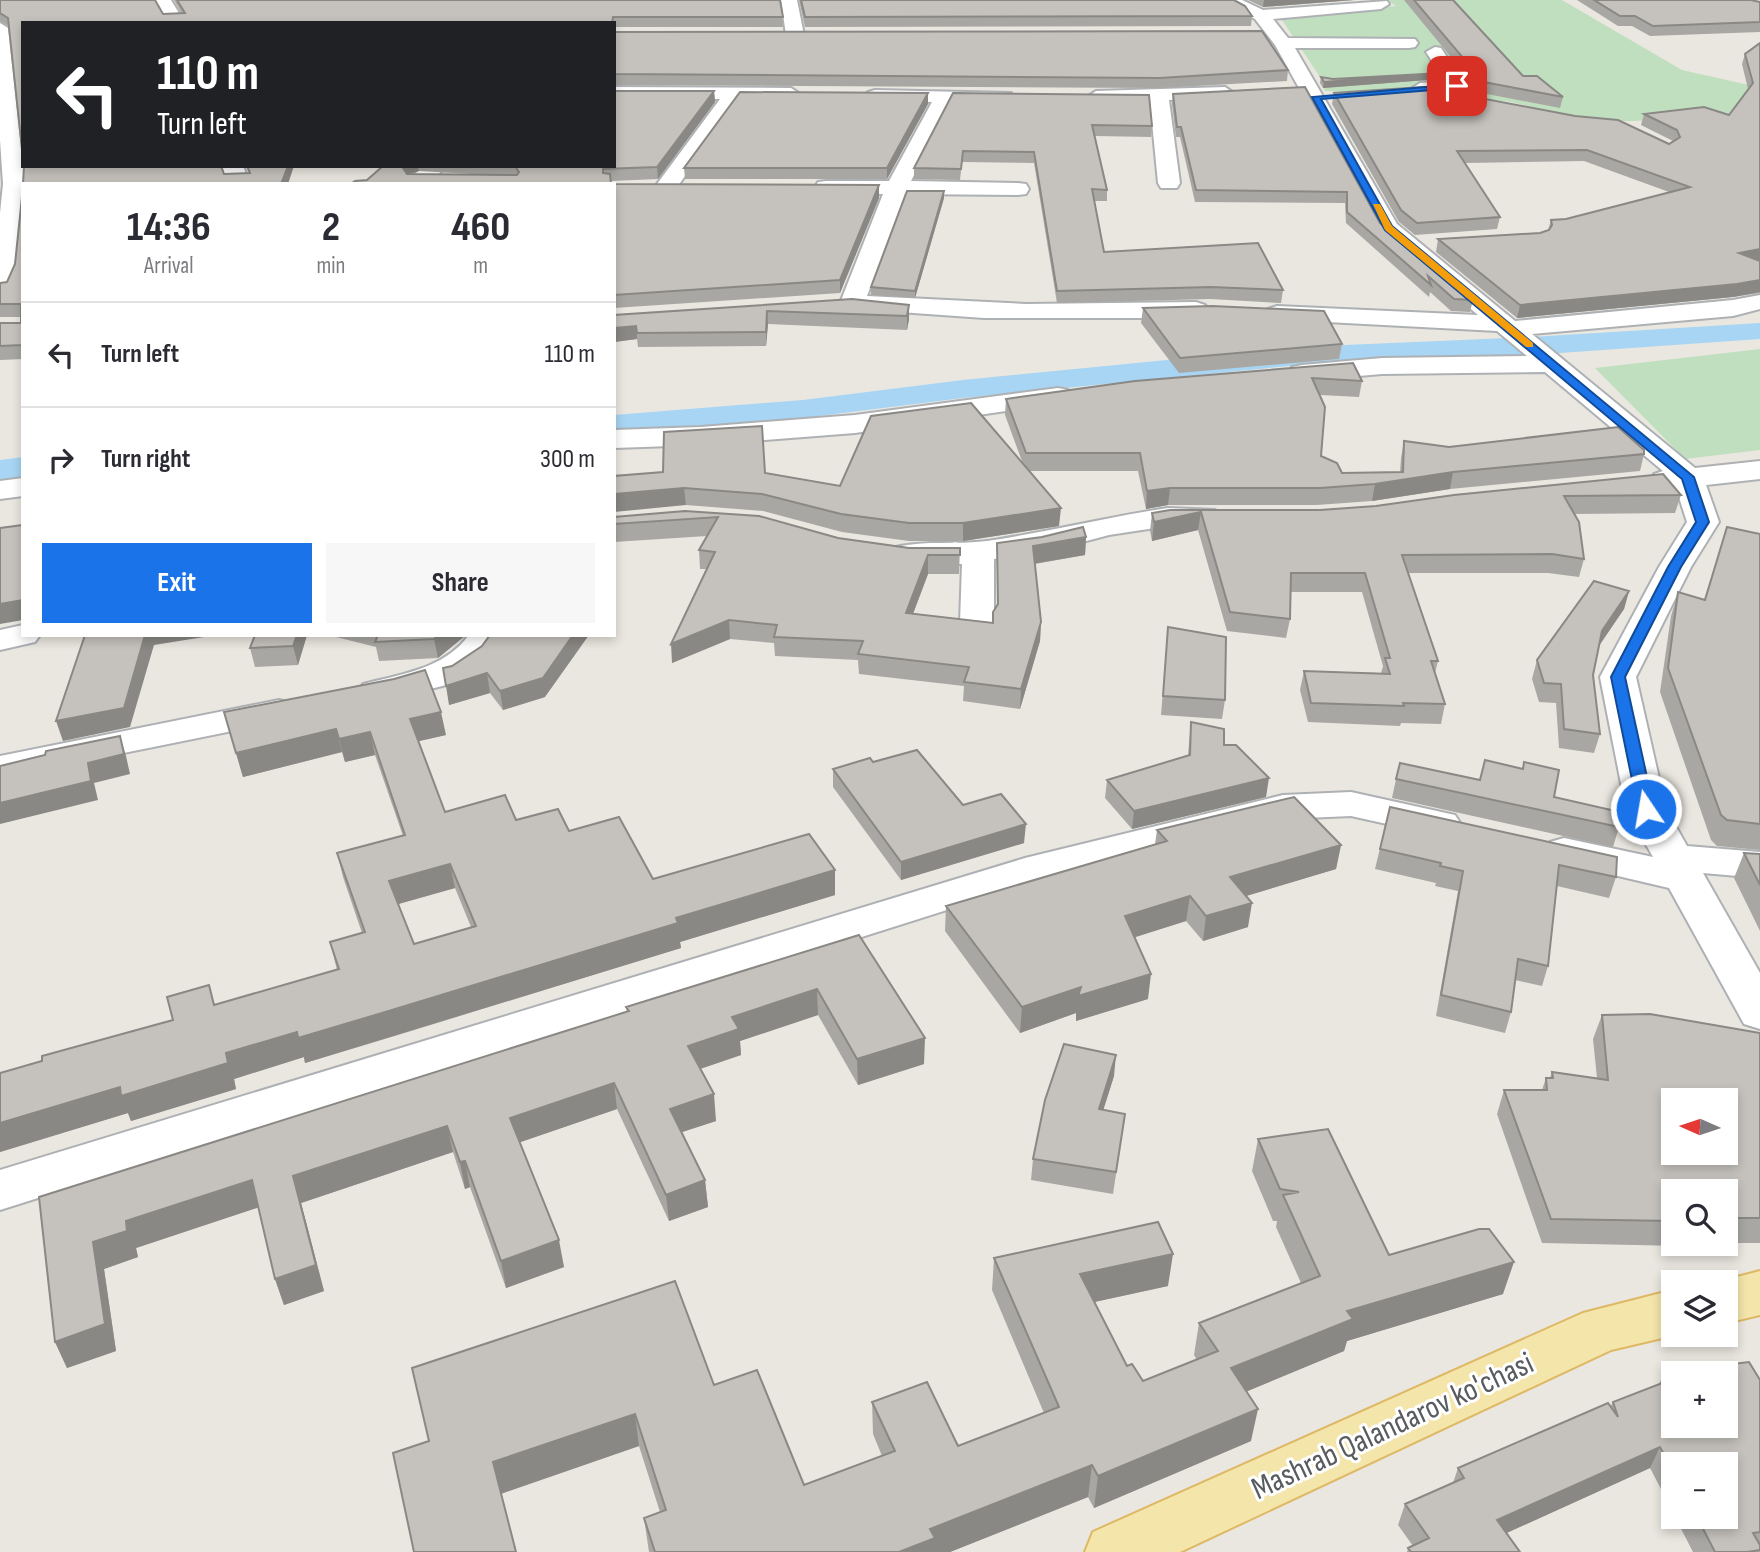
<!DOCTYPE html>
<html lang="en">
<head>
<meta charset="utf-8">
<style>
  :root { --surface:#fff; --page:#f7f7f7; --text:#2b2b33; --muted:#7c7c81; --line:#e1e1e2; --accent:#1a73e8 }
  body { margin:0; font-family:"Sofia Sans Condensed",sans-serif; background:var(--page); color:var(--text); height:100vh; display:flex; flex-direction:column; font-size:26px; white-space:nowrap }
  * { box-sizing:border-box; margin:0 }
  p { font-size:23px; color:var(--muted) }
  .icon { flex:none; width:38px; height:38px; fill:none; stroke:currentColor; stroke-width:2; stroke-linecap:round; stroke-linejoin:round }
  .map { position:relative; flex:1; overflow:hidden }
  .sheet { position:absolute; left:21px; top:182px; width:595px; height:455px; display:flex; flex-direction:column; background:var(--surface); border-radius:0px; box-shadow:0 4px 10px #0003 }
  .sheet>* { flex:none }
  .top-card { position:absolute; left:21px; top:21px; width:595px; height:147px; border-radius:0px; box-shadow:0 4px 10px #0003; background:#202124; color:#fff; overflow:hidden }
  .needle { width:46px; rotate:273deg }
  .fabs { position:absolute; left:1661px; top:1088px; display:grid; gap:14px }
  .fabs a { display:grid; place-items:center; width:77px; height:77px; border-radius:0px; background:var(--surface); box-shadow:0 4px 10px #0003; font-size:35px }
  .pin { position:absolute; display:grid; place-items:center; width:60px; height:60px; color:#fff; margin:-30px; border-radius:14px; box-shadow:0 4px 10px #0006 }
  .me { position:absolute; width:77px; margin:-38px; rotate:348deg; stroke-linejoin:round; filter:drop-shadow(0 0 5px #0008) }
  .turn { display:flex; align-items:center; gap:24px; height:147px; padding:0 21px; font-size:32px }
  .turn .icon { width:91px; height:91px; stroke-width:2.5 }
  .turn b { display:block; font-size:49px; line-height:60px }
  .eta { display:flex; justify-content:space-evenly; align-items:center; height:119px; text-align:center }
  .eta b { font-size:42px; font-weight:700; line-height:49px }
  .primary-button { display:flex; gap:14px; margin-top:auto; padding:14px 21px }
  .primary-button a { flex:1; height:80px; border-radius:0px; background:var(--accent); color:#fff; font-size:28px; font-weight:700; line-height:80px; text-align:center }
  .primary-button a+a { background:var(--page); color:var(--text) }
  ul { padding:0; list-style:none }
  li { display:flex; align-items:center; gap:21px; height:105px; padding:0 21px; border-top:2px solid var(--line) }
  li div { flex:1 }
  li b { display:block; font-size:26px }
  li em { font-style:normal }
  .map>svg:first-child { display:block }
</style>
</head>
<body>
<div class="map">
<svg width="1760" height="1552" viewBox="0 0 1760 1552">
  <rect width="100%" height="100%" fill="#eae7e0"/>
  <path fill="#c0dfbf" d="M1387 0H1562L1682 70 1749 85 1754 108 1741 119C1699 111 1655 123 1612 121 1577 120 1544 109 1511 102 1483 98 1466 104 1446 83L1355 92 1325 91 1321 83H1324L1280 17 1396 6Z
    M1760 349V450L1685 459 1595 368Z"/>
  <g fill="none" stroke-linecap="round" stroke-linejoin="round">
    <path fill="#a7d5f3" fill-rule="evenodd" d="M1760 323V339L1531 355 1299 365 963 398 803 418 614 433V415L803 400 963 380 1299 347 1531 337Z
      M23 457V477L0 480V460Z"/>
    <g stroke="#aeb1b4" stroke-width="4">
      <path id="minor" d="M155 0H171L185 23H168Z
        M781 0H797L804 35 801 39 795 40 786 35Z
        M1221 0H1242L1263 10 1387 1 1389 4 1381 9 1273 19 1288 38 1415 39 1418 43 1415 47 1409 48H1295L1397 224 1515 321 1733 300 1760 295V309L1733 316 1532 334 1695 468 1760 461V479L1706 485 1719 522 1691 567 1636 677 1666 809 1687 846 1760 852V878L1703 873 1760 973V1029L1744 1024 1669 888 1550 860 1544 851 1550 842 1564 838 1653 857 1626 809 1600 677 1659 567 1687 522 1676 488 1654 486 1650 480 1654 474 1663 471 1545 372 1382 374 1302 381 1292 379 1289 373 1292 367 1302 365 1382 358 1527 356 1497 331 1268 319 1264 314 1268 309 1277 306 1478 315 1380 233 1275 45 1255 19Z
        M0 23 8 28 25 184 17 276 9 294 0 296V213L3 184 0 140Z
        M1435 47 1441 48 1466 86 1464 90 1420 95 1411 89 1420 83 1445 81 1426 52Z
        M614 87 791 88 800 94 791 100 739 99 673 193H657L654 188 720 99H614Z
        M1225 87 1234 93 1232 97 1169 100 1180 183 1177 188H1161L1158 183 1150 101 1096 103 1087 97 1096 91Z
        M875 90 1011 93 1013 97 1004 103 951 102 911 181 1018 183 1026 184 1029 189 1026 194 1018 195 905 194 867 296 1026 304 1196 302 1205 305 1209 310 1205 315 1196 318H984L843 308 840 303 883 194 826 193 818 192 815 187 818 182 826 181H889L932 102 868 100 866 96 868 92Z
        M222 166H243L250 184H228Z
        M424 166H447L428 184H403Z
        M1058 388 1068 390 1072 396 1068 402 855 433 701 445 614 448V430L701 427 855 415Z
        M23 478V496L0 499V481Z
        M1168 508 1215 510 1220 517 1215 524 1168 526 1109 535 1041 553 994 559V623L989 630 977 633 965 630 960 623 962 564H907L896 561 891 554 896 547C925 540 957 545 987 541 1048 532 1107 517 1168 508Z
        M23 625V635H40L35 642 0 650V630Z
        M469 635H504L483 664 454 683 376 703 363 700 358 692 363 684C402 674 444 669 469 635Z
        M279 700 292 703 297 711 292 719 0 778V756Z
        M1351 792 1455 815 1461 824 1455 833 1441 836 1351 816 1283 819 1051 877 0 1210V1170L1025 858 1283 795Z"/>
    </g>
    <g stroke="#deb865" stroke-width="4">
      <path id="major" d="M1760 1271V1315L1726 1323V1283H1714Z
        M1673 1290 1675 1335 1611 1350 1180 1552H1085L1093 1532 1583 1313Z"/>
    </g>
    <use href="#minor" fill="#fff" fill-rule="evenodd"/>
    <use href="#major" fill="#f4e5ab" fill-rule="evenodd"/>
  </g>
  <path fill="#a9a7a3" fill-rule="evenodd" d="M0 0 163 14H182L174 0H780L783 27H614V23H23L9 26 0 21Z
    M799 0H1234L1252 16 1251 26 805 27Z
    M1248 0H1354L1263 7Z
    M1404 0H1453L1523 76 1563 97 1560 108 1466 90 1467 83 1463 77 1464 73Z
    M1577 0H1751L1760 2V32L1650 36 1632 26H1618Z
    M614 32 1288 70 1287 81 1159 88 614 85Z
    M1760 43V293L1733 297 1517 318 1436 252 1438 239 1540 233 1548 230 1551 220 1566 219 1669 192 1584 161 1465 163 1500 217 1497 229 1415 235 1399 222 1332 104 1334 93 1669 144 1673 141 1641 125 1644 114 1729 115 1748 89 1742 64 1745 54Z
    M1442 73 1440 79 1323 88 1320 83 1321 77 1333 79Z
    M1305 87 1380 223 1473 300 1470 312 1451 311 1430 292 1429 297 1346 223 1345 203 1195 202 1180 137H1176L1172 104 1173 94Z
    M614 91H714L715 102 658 179 611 181V184L879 185V198L840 293 614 308V184H351L355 181 367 180 383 166H614ZM419 171 472 174H409Z
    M928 93V104L887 179H685L684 168Z
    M953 93 1152 126 1151 137 1095 136 1107 190V201H1094L1104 252 1283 290 1281 303 1210 299 1057 303 1034 163 962 162 960 180 914 179V168Z
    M23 187V359L0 360V323H21V317H0V283L7 282 15 264Z
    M944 191V198L915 298 871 295V287Z
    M909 305V319L907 330 768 324 766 346 638 347 637 339 614 342V315Z
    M1143 308 1342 344 1339 359 1179 373 1141 323Z
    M1353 363 1362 381 1359 397 1320 395 1321 456 1342 473 1400 472 1401 458 1404 441 1449 447 1644 454 1640 471 1450 489 1372 501 1317 505H1168L1146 509 1138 471H1029L1059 526 963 541H909L842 532 763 511 686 505 614 476 765 473 840 486 1023 464 1005 415 1006 399Z
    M1454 495H1681L1675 513 1574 514 1584 559 1579 577 1548 573H1408L1438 661 1435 673 1445 704 1441 724 1401 723 1400 726 1308 722 1300 690 1304 671 1381 673 1383 666 1362 592H1291L1290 619 1286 638 1227 631 1198 530 1152 541 1150 531 1152 513 1320 510 1376 506Z
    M685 511 838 538 909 548H960L959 574H928L913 614 992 623 997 605V543L1086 537 1085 555 1035 564 1041 622 1040 641 1020 709 963 701 964 686 859 674 858 660 775 656 774 643 730 639 672 663 707 569H700L699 550 707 536 614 542V517Z
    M1727 527 1760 534V850L1717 846 1711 840 1660 692 1671 616 1678 592 1704 600Z
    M1629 591 1624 609 1599 646 1593 675 1600 734 1594 753 1559 748 1556 703 1539 702 1532 679 1537 660Z
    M1168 627 1225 700 1222 719 1161 715Z
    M307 635 298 665 255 667 250 648Z
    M328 635H466L438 658 379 661 376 647Z
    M482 646 545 697 503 710 490 693 449 705 452 666Z
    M224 712 446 735 419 741 445 812 516 820 569 831 653 879 835 870V895L680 942 681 948 398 1035 305 1063 304 1057 234 1079 236 1089 131 1121 128 1113 0 1152V1073L173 1020 216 1005 337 970 330 942 362 933 343 877 337 853 403 836 375 755 345 762 342 752 243 777ZM455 888 471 927 414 944 398 904Z
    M1191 722 1224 745 1266 797 1132 829 1105 798 1107 780 1188 755Z
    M873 762 963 805 1024 843 901 880 833 787V769Z
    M1396 779 1554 797 1619 827 1613 847 1392 798Z
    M1390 807 1616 877 1609 898 1557 886 1548 966 1542 986 1515 980 1511 1012 1505 1033 1436 1016 1458 891 1435 886 1436 883 1375 869Z
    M1157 830 1341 845 1336 869 1246 896 1248 927 1203 941 1186 921 1135 937 1148 999 1076 1021V1013L1020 1033 945 931 946 906 1155 844Z
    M1744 853 1760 854V931L1734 878Z
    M859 935 924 1064 858 1085 818 1015 740 1041 741 1055 700 1069 716 1121 682 1132 705 1180 708 1207 669 1221 617 1109 520 1142 564 1267 506 1288 470 1187 465 1189 453 1152 301 1203 324 1291 284 1305 275 1279 258 1207 136 1248 138 1257 104 1269 116 1351 67 1368 55 1342 39 1197 627 1012 626 1007Z
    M1602 1015 1760 1033V1243H1726V1192H1673V1244H1682L1681 1246 1542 1243 1497 1114 1504 1090H1542L1546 1078H1550L1552 1072 1597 1078 1593 1039Z
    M1114 1076 1103 1110 1125 1114 1113 1194 1031 1180 1033 1159Z
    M1258 1139 1389 1255 1503 1294 1347 1341 1344 1351 1246 1391 1251 1441 1094 1508 1088 1497 950 1552H649L644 1518 660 1512 639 1446 501 1494 393 1453 714 1385 804 1485 882 1456 873 1434 872 1402 958 1446 1044 1413 992 1290 994 1258 1168 1286 1094 1302 1127 1366 1143 1381 1197 1360 1194 1355 1199 1323 1301 1283 1276 1227 1277 1221H1273L1252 1171Z
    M1665 1372 1760 1380V1552H1693L1675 1517H1726L1673 1465V1512L1650 1468 1506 1533 1520 1552H1407L1408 1548 1413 1546 1398 1525 1405 1504 1453 1483 1458 1468 1610 1407 1613 1402 1659 1384Z"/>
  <path fill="#8a8884" d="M1264 0H1354L1263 7Z
    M1442 73 1440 79 1323 88 1324 82Z
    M714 91 715 102 658 179 657 167Z
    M928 93V104L887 179V168Z
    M288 166H294L288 184H281Z
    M404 166H418L419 171 409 174 405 180 403 168Z
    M879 185V198L840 293V280Z
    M944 191V198L915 298V291Z
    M1760 249V262L1739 253Z
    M1760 280V292L1733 297 1517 318 1520 305Z
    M909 305V319L907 330V316Z
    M767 311 768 324 766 346V332Z
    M636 326 637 339 614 342V328Z
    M1453 472 1450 489 1372 501 1375 484Z
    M684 488 686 505 614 512V494Z
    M1170 488 1168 505 1146 509 1147 491Z
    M1061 508 1059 526 963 541V523Z
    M1201 512 1198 530 1152 541 1154 522Z
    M1086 537 1085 555 1032 564 1033 546Z
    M928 555V574L906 632V613Z
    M1629 591 1624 609 1596 650 1602 631Z
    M23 600V620L0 624V604Z
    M729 620 730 639 672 663 671 644Z
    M1041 622 1040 641 1020 709 1021 689Z
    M145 635H204V637L154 645 130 727 63 741 56 721Z
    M297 635H307L298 665 293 646Z
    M439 635H466L438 658 434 639Z
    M573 635H589L545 697 503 710 500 691Z
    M487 673 490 693 449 705 446 686Z
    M441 712 446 735 415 742 410 719Z
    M336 729 342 752 243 777 236 753Z
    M370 732 375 755 345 762 339 739Z
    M120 736 126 756 130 774 94 783 98 800 0 824V803L88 763Z
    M1269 778 1266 797 1132 829 1134 811Z
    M1026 824 1024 843 901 880V862Z
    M1341 845 1336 869 1226 902 1230 877Z
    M450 864 455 888 395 905 389 881Z
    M835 870V895L680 942 681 948 305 1063 304 1057 234 1079 236 1089 131 1121 128 1113 0 1152V1123L226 1053Z
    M1190 896 1186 921 1123 941 1125 916Z
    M1252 903 1248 927 1203 941 1206 916Z
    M1151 974 1148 999 1076 1021V1013L1020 1033 1022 1007 1081 987Z
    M817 989 818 1015 740 1041 741 1055 691 1072 688 1046 732 1017Z
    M925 1038 924 1064 858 1085 857 1059Z
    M1116 1055 1114 1076 1097 1130 1099 1109Z
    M614 1083 617 1109 515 1144 510 1118Z
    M714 1094 716 1121 673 1135 670 1109Z
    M447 1126 453 1152 301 1203 324 1291 284 1305 275 1279 293 1176Z
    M465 1161 470 1187 465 1189 460 1162Z
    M252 1180 260 1207 136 1248 138 1257 104 1269 116 1351 67 1368 55 1342 93 1242 126 1221Z
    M705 1180 708 1207 669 1221 666 1195Z
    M559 1240 564 1267 506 1288 501 1261Z
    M1173 1254 1168 1286 1076 1306 1080 1274Z
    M1514 1262 1503 1294 1347 1341 1344 1351 1224 1401 1231 1368 1347 1311Z
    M1258 1409 1251 1441 1094 1508 1098 1476Z
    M635 1414 639 1446 500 1494 493 1462Z
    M1660 1447 1650 1468 1489 1541 1497 1520Z
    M1092 1465 1088 1497 950 1552H899L930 1529Z"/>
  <path fill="#c5c2bd" stroke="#8a8884" stroke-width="2" fill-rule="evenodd" d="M0 0H155L163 14 185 13 177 0H780L783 17H613L612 23H23V159L8 18 0 13Z
    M801 0H1234L1245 6 1252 16 805 17Z
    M1414 0H1453L1523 76H1537L1563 97 1468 79 1471 76 1465 67 1470 66Z
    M1594 0H1751L1760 2V22L1653 26 1635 16H1620Z
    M1262 31 1288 70 1160 78 614 74V32Z
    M1760 43V249L1739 253 1760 261V280L1737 284 1520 305 1438 239 1540 233 1549 230 1552 225 1551 220 1566 219 1690 187 1587 150 1457 151 1500 217 1417 223 1401 210 1334 93 1422 87 1575 116 1618 120 1669 144 1680 137 1677 130 1644 114 1704 107 1729 115 1753 83 1745 54Z
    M1442 73 1324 82 1321 77 1333 79Z
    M1305 87 1380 223 1473 300 1454 299 1428 276 1431 285 1347 212V192L1196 190 1181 127H1177L1173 94Z
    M614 91H714L657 167 603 169V173L610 174 611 184 879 185 840 280 614 295V184H351L355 181 367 180 383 166H404L403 168 407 174 517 175 519 172 515 166H614Z
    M740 92 928 93 887 168H684Z
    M953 93 1149 95 1152 126 1092 125 1107 190 1092 189 1104 252 1258 243 1283 290 1211 287 1057 291 1034 152 963 151 961 169 914 168Z
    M24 166H221L224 174 250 173 247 166H288L281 184H23Z
    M23 187V345L0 346V323H21V304H0V283L7 282 15 264Z
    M907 191H944L915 291 871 287Z
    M852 299 909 305 907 316 767 311 766 332 637 333 636 326 614 328V315Z
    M1212 306 1324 311 1342 344 1180 358 1143 308Z
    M1353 363 1362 381 1312 378 1325 407 1321 456 1337 463 1342 473 1403 472 1404 441 1449 447 1618 427 1644 450V454L1453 472 1375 484 1320 488H1170L1147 491 1140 453H1026L1006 399 1135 381Z
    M971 403 1061 508 963 523H909L841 514 762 494 684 488 614 494V476L663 472 664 432 762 426 765 473 840 486 871 416Z
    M1663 474 1681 495 1564 496 1579 522 1584 559 1552 554 1402 555 1438 661H1431L1445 704 1403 703 1404 706 1311 703 1304 671 1390 674 1385 658H1390L1365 573H1291L1290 619 1230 612 1201 512 1154 522 1152 513 1170 510H1320L1376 506 1454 495Z
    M685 511 759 516 838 538 909 548H960V555H928L906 613 993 623V612L998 604 997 543 1042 537 1083 527 1086 537 1033 546 1041 622 1021 689 964 682 969 667 858 654 863 641 774 637 777 625 729 620 671 644 715 552 699 550 718 517 614 524V517Z
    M23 525V600L0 604V528Z
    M1727 527 1760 534V824L1727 820 1721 815 1668 668 1678 592 1705 600Z
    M1594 581 1629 591 1602 631 1593 675 1600 734 1564 729 1561 684 1544 683 1537 660Z
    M1168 627 1226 637 1225 700 1163 696Z
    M85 635H145L124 708 56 721Z
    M255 635H297L293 646 250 648Z
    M378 635H439L434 639 375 642Z
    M490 635H573L543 678 500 691 487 673 446 686 443 668 452 666 482 646Z
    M425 670 441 712 410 719 445 812 505 795 516 820 558 809 569 831 619 817 653 879 809 834 835 870 676 918 678 923 392 1010 298 1038 297 1032 226 1053 228 1063 121 1096 120 1087 0 1123V1073L42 1061V1056L173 1020 167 997 209 985 214 1005 339 969 330 942 365 932 337 853 405 835 370 732 339 739 336 729 236 753 224 712 394 679ZM450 864 476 926 414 944 389 881Z
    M1191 722 1224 729V745H1236L1269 778 1134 811 1107 780 1190 755Z
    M120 736 124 754 88 763 91 781 0 803V766L45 755 46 751Z
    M917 750 963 805 1001 794 1026 824 901 862 833 769 870 758 873 762Z
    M1485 760 1523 769 1524 762 1559 770 1554 797 1620 812 1619 827 1396 779 1400 763 1480 780Z
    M1294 797 1341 845 1230 877 1252 903 1206 916 1190 896 1125 916 1151 974 1078 996 1081 987 1022 1007 946 906 1167 841 1157 830Z
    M1390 807 1617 857 1616 877 1559 865 1548 966 1518 959 1511 1012 1441 995 1463 871 1440 866 1441 863 1380 849Z
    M1744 853 1760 854V885Z
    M859 935 925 1038 857 1059 817 989 732 1017 739 1029 688 1046 714 1094 670 1109 705 1180 666 1195 614 1083 510 1118 559 1240 501 1261 465 1161 460 1162 447 1126 293 1176 316 1265 275 1279 252 1180 126 1221 127 1231 93 1242 105 1324 55 1342 39 1197 629 1011 626 1007Z
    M1650 1014 1760 1033V1218H1726V1192H1673V1221L1551 1219 1504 1090H1547L1546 1078H1553L1552 1072 1608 1080 1602 1015ZM1673 1101H1726V1153H1673Z
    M1064 1044 1116 1055 1099 1109 1125 1114 1116 1172 1033 1159 1045 1100Z
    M1328 1129 1389 1255 1479 1229H1489L1514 1262 1347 1311 1353 1319 1231 1368 1258 1409 1098 1476 1092 1465 930 1529 935 1538 899 1552H655L644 1518 666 1510 635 1414 493 1462 516 1552H414L393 1453 429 1441 412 1368 675 1281 714 1385 757 1370 804 1485 895 1451 872 1402 927 1382 958 1446 1059 1407 994 1258 1158 1222 1173 1254 1080 1274 1127 1366 1132 1364 1143 1381 1218 1351 1199 1323 1320 1276 1283 1195 1299 1192 1280 1189 1258 1139Z
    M1749 1362 1760 1380V1532L1753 1533 1760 1545V1550L1747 1552H1715L1697 1517H1726V1465H1673V1472L1660 1447 1497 1520 1520 1552H1411L1408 1548 1429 1538 1405 1504 1464 1478 1458 1468 1608 1403 1618 1417 1613 1402 1670 1380 1665 1372ZM1673 1374H1726V1426H1673Z"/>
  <path fill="#1a73e8" stroke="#114b97" stroke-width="2" d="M1460 84 1457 88 1321 99 1392 226 1694 477 1709 522 1681 567 1625 677 1654 809 1651 813 1646 814 1638 809 1611 677 1668 567 1696 522 1682 479 1385 230 1312 97Z"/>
  <path fill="#f59e0b" d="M1373 204H1380L1392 226 1533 343V347H1526L1385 230Z"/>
  <g text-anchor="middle" stroke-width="6" stroke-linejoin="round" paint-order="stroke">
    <g font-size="32" fill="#595c5f" stroke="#fff">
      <text transform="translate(1392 1425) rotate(-25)" y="11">Mashrab Qalandarov ko'chasi</text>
    </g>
  </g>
</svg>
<div class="fabs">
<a><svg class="needle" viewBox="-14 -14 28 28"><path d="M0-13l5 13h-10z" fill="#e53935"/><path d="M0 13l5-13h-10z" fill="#7c7c81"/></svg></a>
<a><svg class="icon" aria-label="search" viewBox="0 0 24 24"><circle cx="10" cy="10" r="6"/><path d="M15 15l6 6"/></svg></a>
<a><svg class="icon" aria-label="layers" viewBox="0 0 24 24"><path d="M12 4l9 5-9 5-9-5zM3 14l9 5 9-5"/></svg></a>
<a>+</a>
<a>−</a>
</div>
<div class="pin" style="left:1457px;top:86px;background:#d93025"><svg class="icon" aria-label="arrive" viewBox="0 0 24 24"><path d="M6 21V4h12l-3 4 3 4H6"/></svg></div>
<svg class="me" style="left:1646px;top:809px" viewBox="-20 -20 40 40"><circle r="17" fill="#1a73e8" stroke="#fff" stroke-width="3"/><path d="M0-11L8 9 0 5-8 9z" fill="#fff"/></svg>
<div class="top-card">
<div class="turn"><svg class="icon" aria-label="left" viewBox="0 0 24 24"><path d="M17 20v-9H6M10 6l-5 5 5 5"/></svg><div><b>110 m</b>Turn left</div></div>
</div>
<section class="sheet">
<div class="eta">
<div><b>14:36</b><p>Arrival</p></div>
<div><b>2</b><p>min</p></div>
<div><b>460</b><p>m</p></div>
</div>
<ul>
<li><svg class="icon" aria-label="left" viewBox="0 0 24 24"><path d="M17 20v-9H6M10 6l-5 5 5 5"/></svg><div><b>Turn left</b></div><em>110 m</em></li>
<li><svg class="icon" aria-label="right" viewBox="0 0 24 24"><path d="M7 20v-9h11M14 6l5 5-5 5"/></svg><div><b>Turn right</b></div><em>300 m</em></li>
</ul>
<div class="primary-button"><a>Exit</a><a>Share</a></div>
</section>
</div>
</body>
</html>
